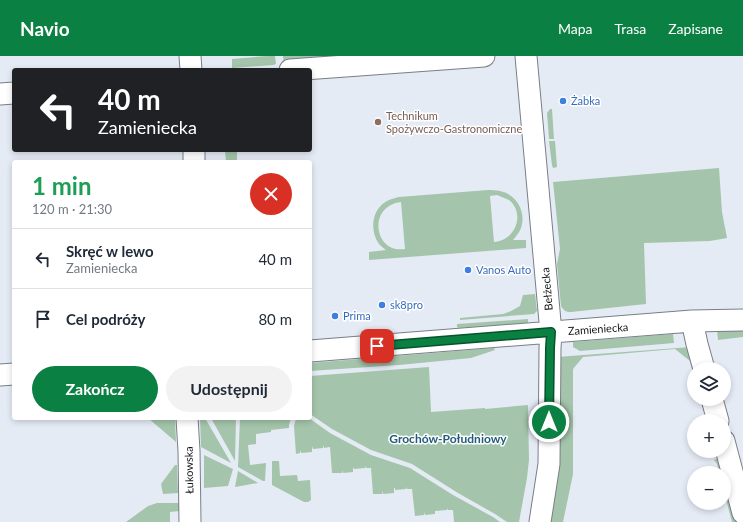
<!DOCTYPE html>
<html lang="pl">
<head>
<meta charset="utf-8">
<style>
  :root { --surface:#fff; --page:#f2f2f3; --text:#1f2937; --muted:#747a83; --line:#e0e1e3; --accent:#0b8043 }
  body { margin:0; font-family:Lato,sans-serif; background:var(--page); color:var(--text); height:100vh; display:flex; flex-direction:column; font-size:15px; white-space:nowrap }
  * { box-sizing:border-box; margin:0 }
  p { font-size:13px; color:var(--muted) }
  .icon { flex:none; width:22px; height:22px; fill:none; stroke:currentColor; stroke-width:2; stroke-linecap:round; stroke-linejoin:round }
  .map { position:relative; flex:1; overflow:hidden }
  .sheet { position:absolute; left:12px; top:104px; width:300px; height:260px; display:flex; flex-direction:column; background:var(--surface); border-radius:4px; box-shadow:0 2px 6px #0003 }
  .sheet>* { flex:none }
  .hud { position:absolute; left:12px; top:12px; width:300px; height:84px; border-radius:4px; box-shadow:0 2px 6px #0003; background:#202124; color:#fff; overflow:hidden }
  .fabs { position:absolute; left:687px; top:306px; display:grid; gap:8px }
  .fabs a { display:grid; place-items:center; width:44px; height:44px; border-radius:50%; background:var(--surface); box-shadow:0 2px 6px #0003; font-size:20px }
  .pin { position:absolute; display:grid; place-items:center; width:34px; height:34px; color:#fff; margin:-17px; border-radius:8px; box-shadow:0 2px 6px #0006 }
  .me { position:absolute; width:44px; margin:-22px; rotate:0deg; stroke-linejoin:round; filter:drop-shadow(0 0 3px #0008) }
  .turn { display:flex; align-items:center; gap:14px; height:84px; padding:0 20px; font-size:18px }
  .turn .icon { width:52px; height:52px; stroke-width:2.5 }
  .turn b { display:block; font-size:28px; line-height:34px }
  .round { display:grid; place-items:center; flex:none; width:42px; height:42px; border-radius:21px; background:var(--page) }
  .headline { display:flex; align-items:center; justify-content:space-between; height:68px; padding:0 20px }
  h1 { font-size:24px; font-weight:700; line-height:30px; color:#1e9e55 }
  .cta { display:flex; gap:8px; margin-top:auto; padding:8px 20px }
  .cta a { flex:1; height:46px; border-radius:24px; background:var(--accent); color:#fff; font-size:16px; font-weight:700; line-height:46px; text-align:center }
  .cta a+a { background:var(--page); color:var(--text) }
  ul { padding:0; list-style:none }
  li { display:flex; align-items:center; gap:12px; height:60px; padding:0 20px; border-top:1px solid var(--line) }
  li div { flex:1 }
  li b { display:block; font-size:15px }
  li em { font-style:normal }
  header { display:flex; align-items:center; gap:24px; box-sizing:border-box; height:56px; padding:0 20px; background:var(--accent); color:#fff }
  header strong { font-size:19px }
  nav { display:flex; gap:22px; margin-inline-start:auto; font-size:14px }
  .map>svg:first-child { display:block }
</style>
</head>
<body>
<header>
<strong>Navio</strong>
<nav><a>Mapa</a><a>Trasa</a><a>Zapisane</a></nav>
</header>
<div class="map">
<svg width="743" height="466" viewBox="0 0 743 466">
  <rect width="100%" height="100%" fill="#e5ebf5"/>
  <path fill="#a4c5ab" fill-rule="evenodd" d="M267 0H275L276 8 273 9 232 12V3Z
    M283 0H345L284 8Z
    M550 53H552L554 83H549L547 57Z
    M549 85H555L557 111 553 112 552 109Z
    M225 94H237V106H226Z
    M719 112 722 156 727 182 710 185 644 187 646 248 571 256C566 256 564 255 561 250L557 208 560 193 553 126Z
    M488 134C492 134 496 134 500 135 515 138 525 153 522 168 521 175 517 179 513 184H526V192L369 204V196L386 194C383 192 381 190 379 188 369 174 372 153 387 145 390 143 395 142 399 141ZM497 139C501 141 505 142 509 144 526 158 515 185 494 186L490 140ZM401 146 405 193C374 198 367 150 401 146Z
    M535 238 537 255 534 258 460 264V262L503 258 511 255 520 250 523 239Z
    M528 263V267L459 272 457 271V268Z
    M743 272V281L718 284 717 274Z
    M673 278 674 287 580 295 573 291V286Z
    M691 291 694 313V321L690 305 675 293 583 301 573 313V418L563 466H546L557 301Z
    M494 292 495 294 471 302 399 309 310 315V307Z
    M429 311 431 356 485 352V353L528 349 529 404 527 422 519 466H507L495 458 458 437 412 408 371 394 332 373 310 358V320Z
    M148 362H175L176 386Z
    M200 362H205L231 407 201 391Z
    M211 362H236L235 405Z
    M240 362H291L289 369V372L271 374V376L256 378V388L248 389 250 409 266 407 265 425H263L238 411Z
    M296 362H309L330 377 371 399 410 412 453 439 493 461 500 466H454L453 454H448L447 452V454L435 455V453V458L425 459 424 456V459L415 460 412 433H407V431L406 433 395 434V432H394V437L383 438V435L382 438H373L371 412H366V410L365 412 354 413 353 411V416L343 417 342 414V417H332L330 391 324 392V389L323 392 313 393 312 390V396L301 397V394L300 397 296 398 294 370Z
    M204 399 233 413 228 430 204 432Z
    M718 402 723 410 736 466H732L724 436V417H719L717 408 714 404Z
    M272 405H279L280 420 297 419 298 425 310 424 311 444 308 446H304L272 429Z
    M175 409H177L178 437 163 438 161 428Z
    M238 415 258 427 235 431Z
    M157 447H180V455L170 456V466H126L148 450Z"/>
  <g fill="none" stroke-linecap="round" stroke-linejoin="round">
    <g stroke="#797e87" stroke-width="23">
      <path id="minor" d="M190 0 191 14
        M526 0 551 277 550 292 549 408 540 466
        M290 14 484 0
        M0 38 14 37
        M194 94V106
        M692 265 697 288 704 313
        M310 295 692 265 743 264
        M0 319 14 318
        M712 343 718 365
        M187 362 189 395 190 466
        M724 385 743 457"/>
    </g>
    <use href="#minor" stroke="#fff" stroke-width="21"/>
  </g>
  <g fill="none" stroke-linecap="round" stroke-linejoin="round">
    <g stroke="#07532c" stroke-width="10">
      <path id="route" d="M377 290 551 276 550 292 549 366"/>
    </g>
    <use href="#route" stroke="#0b8043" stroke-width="7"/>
  </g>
  <g fill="#3f7fe0" stroke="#fff" stroke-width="1.5">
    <circle cx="563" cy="45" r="4"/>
    <circle cx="468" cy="214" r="4"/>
    <circle cx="382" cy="249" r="4"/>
    <circle cx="335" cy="260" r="4"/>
  </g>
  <circle fill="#8d6e63" stroke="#fff" stroke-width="1.5" cx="378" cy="66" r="4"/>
  <g text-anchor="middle" stroke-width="3" stroke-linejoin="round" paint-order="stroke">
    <g font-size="11" fill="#366cbe" stroke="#fff" text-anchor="start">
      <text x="571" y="49">Żabka</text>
      <text x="476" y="218">Vanos Auto</text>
      <text x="390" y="253">sk8pro</text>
      <text x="343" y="264">Prima</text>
    </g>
    <g font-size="11" fill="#785e54" stroke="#fff" text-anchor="start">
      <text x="386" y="64">Technikum<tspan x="386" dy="13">Spożywczo-Gastronomiczne</tspan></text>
    </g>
    <g font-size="11" fill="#15171a" stroke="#fff">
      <text transform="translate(547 233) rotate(-95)" y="4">Bełżecka</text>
      <text transform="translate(598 273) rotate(-4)" y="4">Zamieniecka</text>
      <text transform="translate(189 414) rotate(-91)" y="4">Łukowska</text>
    </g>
    <g font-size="12" font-weight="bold" fill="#205b7b" stroke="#fff">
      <text x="448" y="387">Grochów-Południowy</text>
    </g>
  </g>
</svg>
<div class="fabs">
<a><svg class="icon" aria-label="layers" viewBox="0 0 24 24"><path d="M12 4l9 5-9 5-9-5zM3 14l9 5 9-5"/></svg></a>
<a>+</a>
<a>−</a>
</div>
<div class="pin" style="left:377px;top:290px;background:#d93025"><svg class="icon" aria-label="arrive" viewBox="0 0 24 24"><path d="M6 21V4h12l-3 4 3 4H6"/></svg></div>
<svg class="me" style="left:549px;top:366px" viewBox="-20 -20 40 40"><circle r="17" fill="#0b8043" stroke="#fff" stroke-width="3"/><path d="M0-11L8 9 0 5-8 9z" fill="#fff"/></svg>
<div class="hud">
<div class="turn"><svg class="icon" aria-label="left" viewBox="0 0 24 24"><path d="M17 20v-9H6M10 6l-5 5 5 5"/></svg><div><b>40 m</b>Zamieniecka</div></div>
</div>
<section class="sheet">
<div class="headline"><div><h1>1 min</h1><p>120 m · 21:30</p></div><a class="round" style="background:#d93025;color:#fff"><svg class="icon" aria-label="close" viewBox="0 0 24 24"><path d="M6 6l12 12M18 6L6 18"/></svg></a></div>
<ul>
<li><svg class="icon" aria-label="left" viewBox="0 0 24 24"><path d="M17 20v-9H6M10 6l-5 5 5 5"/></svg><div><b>Skręć w lewo</b><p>Zamieniecka</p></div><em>40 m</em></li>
<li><svg class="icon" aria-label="arrive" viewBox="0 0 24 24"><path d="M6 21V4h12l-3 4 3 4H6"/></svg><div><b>Cel podróży</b></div><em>80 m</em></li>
</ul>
<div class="cta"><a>Zakończ</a><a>Udostępnij</a></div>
</section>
</div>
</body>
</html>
